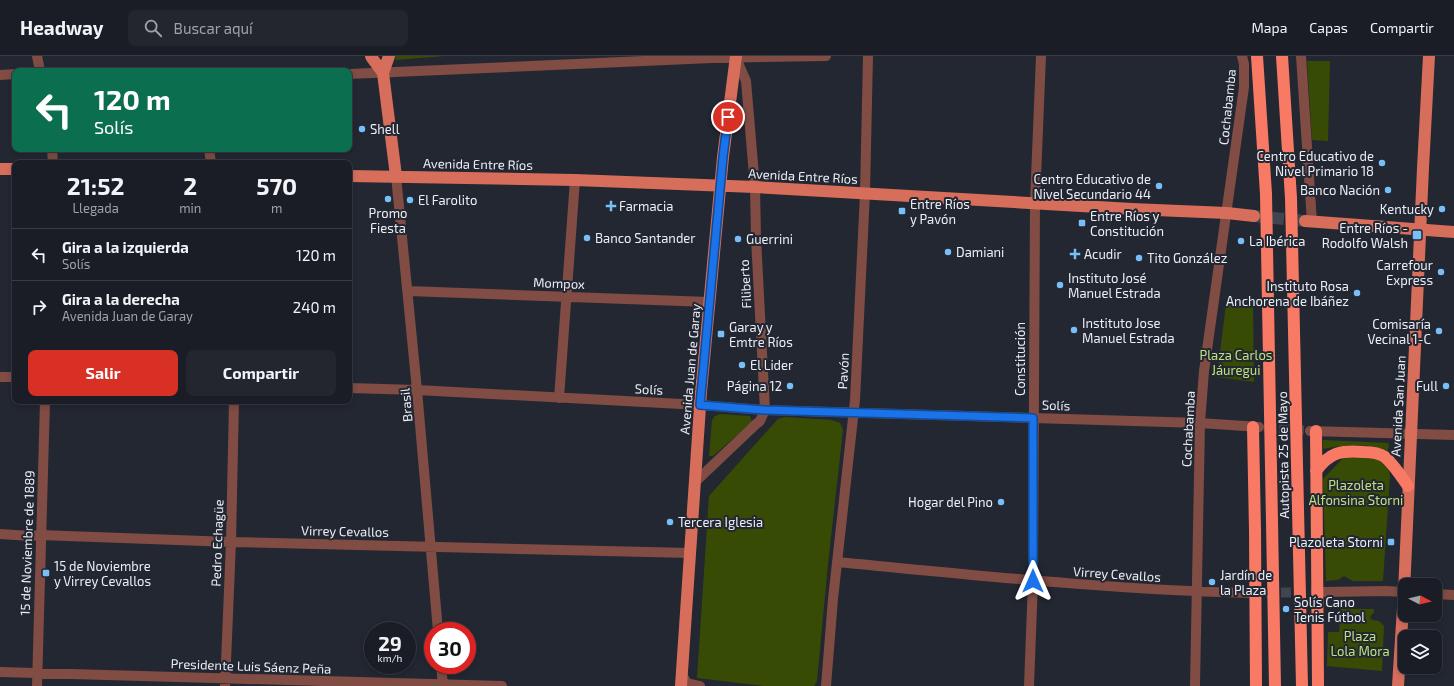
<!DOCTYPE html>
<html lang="es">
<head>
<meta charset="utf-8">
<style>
  :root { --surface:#1a1d26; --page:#23262e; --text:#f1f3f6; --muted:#9fa2a7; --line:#383b43; --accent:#d93025 }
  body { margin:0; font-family:"Exo 2",sans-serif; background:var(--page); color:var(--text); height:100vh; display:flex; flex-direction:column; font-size:15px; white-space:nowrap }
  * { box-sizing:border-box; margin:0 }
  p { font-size:13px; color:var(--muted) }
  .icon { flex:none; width:22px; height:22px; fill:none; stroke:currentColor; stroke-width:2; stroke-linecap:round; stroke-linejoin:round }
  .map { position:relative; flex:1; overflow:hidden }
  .drawer { position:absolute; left:12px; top:104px; width:340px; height:244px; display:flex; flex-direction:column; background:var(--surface); border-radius:8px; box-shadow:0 2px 6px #0003,0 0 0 1px var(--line) }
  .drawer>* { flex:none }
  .banner { position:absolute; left:12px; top:12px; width:340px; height:84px; border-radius:8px; box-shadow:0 2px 6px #0003,0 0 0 1px var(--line); background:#0b6e4f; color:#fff; overflow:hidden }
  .needle { width:26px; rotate:97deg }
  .tools { position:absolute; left:1398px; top:522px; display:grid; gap:8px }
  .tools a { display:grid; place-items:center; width:44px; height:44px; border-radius:8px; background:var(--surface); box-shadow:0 2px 6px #0003,0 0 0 1px var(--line); font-size:20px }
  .speed { position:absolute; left:364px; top:566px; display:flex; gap:8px; font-size:20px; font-weight:700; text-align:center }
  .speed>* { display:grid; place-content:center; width:52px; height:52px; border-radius:50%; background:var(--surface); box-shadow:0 2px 6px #0003,0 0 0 1px var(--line); line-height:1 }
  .speed small { font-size:10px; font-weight:400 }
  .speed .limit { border:6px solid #d22; background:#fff; color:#111 }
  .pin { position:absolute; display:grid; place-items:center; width:34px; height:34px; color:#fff; margin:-17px; border:2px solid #fff; border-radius:50%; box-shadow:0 1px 4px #0007 }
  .me { position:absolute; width:44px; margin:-22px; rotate:0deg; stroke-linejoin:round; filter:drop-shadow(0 0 3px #0008) }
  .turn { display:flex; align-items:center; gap:14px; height:84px; padding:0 16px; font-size:18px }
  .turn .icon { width:52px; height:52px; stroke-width:2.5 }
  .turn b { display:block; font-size:28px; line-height:34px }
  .eta { display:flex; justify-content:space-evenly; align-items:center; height:68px; text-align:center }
  .eta b { font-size:24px; font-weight:700; line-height:28px }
  .primary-button { display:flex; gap:8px; margin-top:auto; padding:8px 16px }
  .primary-button a { flex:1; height:46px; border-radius:8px; background:var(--accent); color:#fff; font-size:16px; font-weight:700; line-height:46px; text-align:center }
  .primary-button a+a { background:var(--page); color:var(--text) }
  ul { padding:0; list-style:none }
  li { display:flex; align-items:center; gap:12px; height:52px; padding:0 16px; border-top:1px solid var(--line) }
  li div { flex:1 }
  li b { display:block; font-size:15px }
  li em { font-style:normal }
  header { display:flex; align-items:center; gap:24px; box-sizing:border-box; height:56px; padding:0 20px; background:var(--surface); border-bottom:1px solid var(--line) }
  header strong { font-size:19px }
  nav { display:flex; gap:22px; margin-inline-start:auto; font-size:14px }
  .search { width:280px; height:36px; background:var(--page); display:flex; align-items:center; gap:10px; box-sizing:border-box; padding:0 14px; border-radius:8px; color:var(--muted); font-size:15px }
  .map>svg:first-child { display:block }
</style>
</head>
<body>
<header>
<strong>Headway</strong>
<div class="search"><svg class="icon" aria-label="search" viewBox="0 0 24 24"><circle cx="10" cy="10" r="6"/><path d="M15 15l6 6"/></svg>Buscar aquí</div>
<nav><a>Mapa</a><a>Capas</a><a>Compartir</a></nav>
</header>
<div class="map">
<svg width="1454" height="630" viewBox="0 0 1454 630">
  <rect width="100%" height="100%" fill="#222732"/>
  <path fill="#384b04" d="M395 0H445L396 4Z
    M1307 5H1330L1328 85 1312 84Z
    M1227 240 1253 245 1254 326 1217 321Z
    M720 358 750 360 752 366 713 400H709L712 364 715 360Z
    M785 361 832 364 840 367 843 374 828 508 817 625 814 630H765L697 622 709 440 778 363Z
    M1323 384 1388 387 1389 390 1387 396C1369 386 1343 389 1323 393Z
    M1345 400 1380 402 1389 415 1390 420 1383 525H1353L1344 520 1338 524 1326 525 1323 423Z
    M1341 553H1374V556L1370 561 1372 564 1379 565 1384 570 1382 615 1327 610 1328 576H1339Z"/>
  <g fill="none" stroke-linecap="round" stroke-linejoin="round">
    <path stroke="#40454f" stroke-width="10" stroke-dasharray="10 5" stroke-linecap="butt" d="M1264 371 1310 375
      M1251 537 1324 536"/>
    <path stroke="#40454f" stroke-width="12" stroke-dasharray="12 6" stroke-linecap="butt" d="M1254 160 1305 165"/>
    <path stroke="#804c43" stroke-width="10" d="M37 0 40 15
      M1301 0 1312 166
      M349 18 712 2 826 0
      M0 19 15 18
      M52 93 53 107
      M209 93 211 107
      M396 120 417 334 438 575
      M408 235 709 246
      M0 321H15
      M349 332 417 334 700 349 765 354 1200 367 1259 371
      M559 342 575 124
      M1310 375 1454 379
      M695 426 755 369 760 365 765 354 756 182 755 131 746 25 736 2
      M0 478 31 480 40 479 231 486 690 497
      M837 506C975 519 1113 534 1251 537
      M1324 536 1385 535 1405 536
      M1435 538 1454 539
      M441 609 443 630
      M0 616 502 630
      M682 619 687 627 700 630
      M37 630 45 345
      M225 630 231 486 234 345
      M826 630 833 543 855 344 865 137 868 0
      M1029 630 1033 525 1035 146 1041 0
      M1195 630 1200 367 1204 315 1244 31V8L1242 0"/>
    <path stroke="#d76d5b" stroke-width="12" d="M371 0 372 2 383 17
      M389 0 383 17 396 120
      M0 113H15
      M349 120 575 124 755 131 1132 153 1227 157 1254 160
      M1305 165 1454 176
      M681 630 701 336 723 101 736 0
      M1398 630 1404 536 1423 112 1429 0"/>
    <path stroke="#f97a64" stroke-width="12" d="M1257 0 1266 138
      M1253 371 1255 475
      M1316 375 1317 492
      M1316 415C1330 396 1341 394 1364 396 1371 396 1379 397 1385 401 1394 409 1401 420 1408 430"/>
    <path stroke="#f97a64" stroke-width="12" d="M1282 0 1291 142 1302 630
      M1266 138 1275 630
      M1255 475 1256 630
      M1317 492 1318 630"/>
  </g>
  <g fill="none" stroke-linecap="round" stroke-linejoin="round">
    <g stroke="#114b97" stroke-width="10">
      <path id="route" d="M728 61 723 101 700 349 765 354 1033 362V525"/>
    </g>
    <use href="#route" stroke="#1a73e8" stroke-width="7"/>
  </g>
  <g fill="#78bff7" stroke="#222732" stroke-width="1.5">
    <circle cx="362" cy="73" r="4"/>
    <circle cx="1382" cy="107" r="4"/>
    <circle cx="1159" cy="130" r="4"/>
    <circle cx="1388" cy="134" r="4"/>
    <circle cx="388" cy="143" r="4"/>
    <circle cx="410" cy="144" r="4"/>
    <path d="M609 144h4v4h4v4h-4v4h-4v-4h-4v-4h4z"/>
    <circle cx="1442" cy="153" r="4"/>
    <rect x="898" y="151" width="8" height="8" rx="2"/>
    <rect x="1078" y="163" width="8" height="8" rx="2"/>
    <rect x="1412" y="174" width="10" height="10" rx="2"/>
    <circle cx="587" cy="182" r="4"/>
    <circle cx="738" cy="183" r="4"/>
    <circle cx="1241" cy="185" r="4"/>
    <circle cx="948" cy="196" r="4"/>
    <path d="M1073 192h4v4h4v4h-4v4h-4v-4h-4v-4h4z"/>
    <circle cx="1139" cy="202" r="4"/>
    <circle cx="1441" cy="216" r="4"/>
    <circle cx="1060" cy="229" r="4"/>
    <circle cx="1357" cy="237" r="4"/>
    <circle cx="1074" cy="274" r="4"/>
    <circle cx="1439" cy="275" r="4"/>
    <rect x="717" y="274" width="8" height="8" rx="2"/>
    <circle cx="742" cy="309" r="4"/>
    <circle cx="790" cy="330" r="4"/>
    <circle cx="1446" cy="330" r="4"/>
    <circle cx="1001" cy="446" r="4"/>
    <circle cx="670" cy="466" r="4"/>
    <rect x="1387" y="482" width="8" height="8" rx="2"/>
    <rect x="42" y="513" width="8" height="8" rx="2"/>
    <circle cx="1212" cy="526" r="4"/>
    <circle cx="1286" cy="553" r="4"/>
  </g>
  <g text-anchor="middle" stroke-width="4" stroke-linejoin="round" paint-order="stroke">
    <g font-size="13" fill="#ebeef6" stroke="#222732">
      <text transform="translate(1227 51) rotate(-84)" y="5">Cochabamba</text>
      <text transform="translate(478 108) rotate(1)" y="5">Avenida Entre Ríos</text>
      <text transform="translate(803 120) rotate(3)" y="5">Avenida Entre Ríos</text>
      <text transform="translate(559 227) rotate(2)" y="5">Mompox</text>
      <text transform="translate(745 228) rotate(-93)" y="5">Filiberto</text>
      <text transform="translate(1020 303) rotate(-90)" y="5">Constitución</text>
      <text transform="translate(690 313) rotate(-85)" y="5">Avenida Juan de Garay</text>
      <text transform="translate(843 315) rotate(-87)" y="5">Pavón</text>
      <text transform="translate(649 333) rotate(3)" y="5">Solís</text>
      <text transform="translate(406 349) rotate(-95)" y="5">Brasil</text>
      <text transform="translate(1056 349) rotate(2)" y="5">Solís</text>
      <text transform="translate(1398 350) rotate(-87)" y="5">Avenida San Juan</text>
      <text transform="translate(1188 373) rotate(-87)" y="5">Cochabamba</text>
      <text transform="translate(1283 399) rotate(-91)" y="5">Autopista 25 de Mayo</text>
      <text transform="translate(345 475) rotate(1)" y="5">Virrey Cevallos</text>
      <text transform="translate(27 487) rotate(-88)" y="5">15 de Noviembre de 1889</text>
      <text transform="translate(217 487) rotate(-88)" y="5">Pedro Echagüe</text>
      <text transform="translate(1117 518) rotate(4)" y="5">Virrey Cevallos</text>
      <text transform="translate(251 610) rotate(2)" y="5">Presidente Luis Sáenz Peña</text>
    </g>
    <g font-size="13" fill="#ebeef6" stroke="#222732" text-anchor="start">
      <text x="370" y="78">Shell</text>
      <text x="1374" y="105" text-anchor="end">Centro Educativo de<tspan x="1374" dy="15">Nivel Primario 18</tspan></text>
      <text x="1151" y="128" text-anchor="end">Centro Educativo de<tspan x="1151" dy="15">Nivel Secundario 44</tspan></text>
      <text x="1380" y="139" text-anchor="end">Banco Nación</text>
      <text x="418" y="149">El Farolito</text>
      <text x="910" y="153">Entre Ríos<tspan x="910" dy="15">y Pavón</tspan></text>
      <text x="619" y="155">Farmacia</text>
      <text x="1434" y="158" text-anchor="end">Kentucky</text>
      <text x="388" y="162" text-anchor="middle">Promo<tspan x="388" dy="15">Fiesta</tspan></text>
      <text x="1090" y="165">Entre Ríos y<tspan x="1090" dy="15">Constitución</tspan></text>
      <text x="1408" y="177" text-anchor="end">Entre Ríos -<tspan x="1408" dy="15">Rodolfo Walsh</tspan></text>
      <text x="595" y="187">Banco Santander</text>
      <text x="746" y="188">Guerrini</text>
      <text x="1249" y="190">La Ibérica</text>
      <text x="956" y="201">Damiani</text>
      <text x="1084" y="203">Acudir</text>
      <text x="1147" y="207">Tito González</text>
      <text x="1433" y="214" text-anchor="end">Carrefour<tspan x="1433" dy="15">Express</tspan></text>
      <text x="1068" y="227">Instituto José<tspan x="1068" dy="15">Manuel Estrada</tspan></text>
      <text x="1349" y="235" text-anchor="end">Instituto Rosa<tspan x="1349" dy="15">Anchorena de Ibáñez</tspan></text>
      <text x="1082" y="272">Instituto Jose<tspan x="1082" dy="15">Manuel Estrada</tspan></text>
      <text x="1431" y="273" text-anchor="end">Comisaría<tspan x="1431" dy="15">Vecinal 1-C</tspan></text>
      <text x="729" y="276">Garay y<tspan x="729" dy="15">Emtre Ríos</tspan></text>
      <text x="750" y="314">El Lider</text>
      <text x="782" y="335" text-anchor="end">Página 12</text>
      <text x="1438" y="335" text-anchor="end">Full</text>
      <text x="993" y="451" text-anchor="end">Hogar del Pino</text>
      <text x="678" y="471">Tercera Iglesia</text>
      <text x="1383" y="491" text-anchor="end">Plazoleta Storni</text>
      <text x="54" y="515">15 de Noviembre<tspan x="54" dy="15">y Virrey Cevallos</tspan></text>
      <text x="1220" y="524">Jardín de<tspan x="1220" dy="15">la Plaza</tspan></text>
      <text x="1294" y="551">Solís Cano<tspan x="1294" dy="15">Tenis Fútbol</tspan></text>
    </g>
    <g font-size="13" fill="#bfe280" stroke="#222732">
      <text x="1236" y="304">Plaza Carlos<tspan x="1236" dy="15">Jáuregui</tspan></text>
      <text x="1356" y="434">Plazoleta<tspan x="1356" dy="15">Alfonsina Storni</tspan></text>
      <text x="1360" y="585">Plaza<tspan x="1360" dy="15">Lola Mora</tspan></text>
    </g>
  </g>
</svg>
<div class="tools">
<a><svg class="needle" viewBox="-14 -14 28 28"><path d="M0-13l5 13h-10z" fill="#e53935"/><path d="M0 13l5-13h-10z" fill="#9fa2a7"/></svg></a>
<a><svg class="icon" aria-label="layers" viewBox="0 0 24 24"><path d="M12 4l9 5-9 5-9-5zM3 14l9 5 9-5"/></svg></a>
</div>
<div class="speed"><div>29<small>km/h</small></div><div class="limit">30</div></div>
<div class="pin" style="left:728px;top:61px;background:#d93025"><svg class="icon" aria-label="arrive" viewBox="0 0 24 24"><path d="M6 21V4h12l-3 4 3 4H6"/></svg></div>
<svg class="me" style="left:1033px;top:525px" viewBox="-20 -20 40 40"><path d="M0-17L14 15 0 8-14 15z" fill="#1a73e8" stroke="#fff" stroke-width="4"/></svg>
<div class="banner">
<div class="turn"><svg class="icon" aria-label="left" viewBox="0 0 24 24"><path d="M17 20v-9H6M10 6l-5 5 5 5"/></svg><div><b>120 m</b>Solís</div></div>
</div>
<section class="drawer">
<div class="eta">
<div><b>21:52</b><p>Llegada</p></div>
<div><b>2</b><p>min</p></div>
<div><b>570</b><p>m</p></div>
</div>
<ul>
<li><svg class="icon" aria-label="left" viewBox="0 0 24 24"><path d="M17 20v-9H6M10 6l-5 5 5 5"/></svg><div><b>Gira a la izquierda</b><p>Solís</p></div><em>120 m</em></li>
<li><svg class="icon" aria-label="right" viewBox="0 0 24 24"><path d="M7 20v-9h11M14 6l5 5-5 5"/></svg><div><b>Gira a la derecha</b><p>Avenida Juan de Garay</p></div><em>240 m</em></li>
</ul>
<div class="primary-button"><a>Salir</a><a>Compartir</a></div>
</section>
</div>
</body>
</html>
